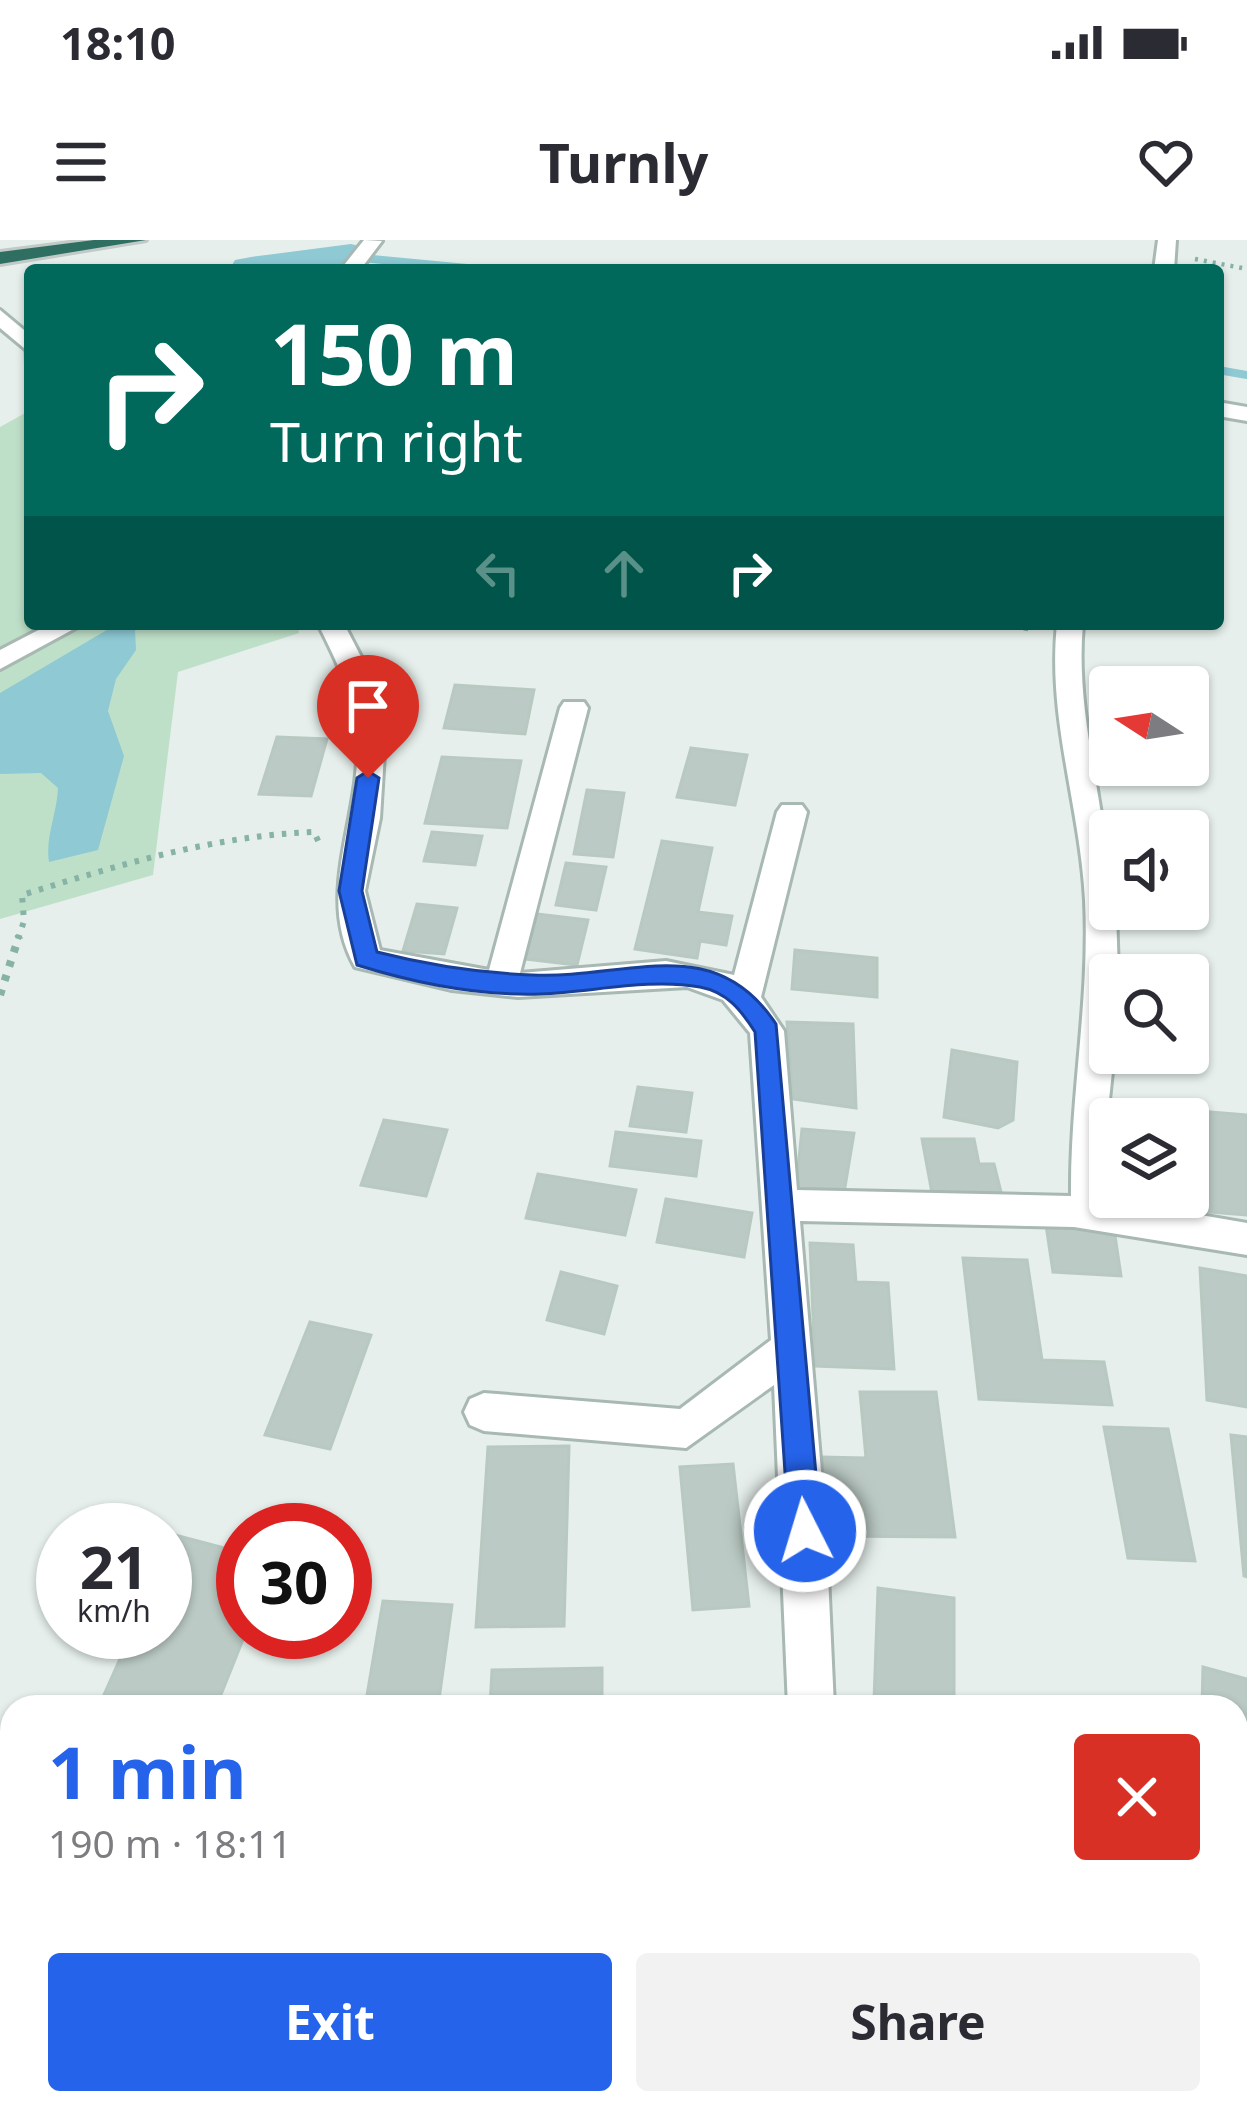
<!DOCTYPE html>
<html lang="en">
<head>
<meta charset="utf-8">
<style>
  :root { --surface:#fff; --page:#f2f2f3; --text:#2b2b33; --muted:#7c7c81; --accent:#2563eb }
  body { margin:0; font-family:"Noto Sans",sans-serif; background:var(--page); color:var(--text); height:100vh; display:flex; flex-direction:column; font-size:45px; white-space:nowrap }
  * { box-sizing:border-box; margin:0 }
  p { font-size:39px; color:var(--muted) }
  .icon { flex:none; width:66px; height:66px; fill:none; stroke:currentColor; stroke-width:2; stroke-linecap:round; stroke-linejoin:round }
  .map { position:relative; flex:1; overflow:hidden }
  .panel { position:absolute; left:0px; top:1455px; width:1248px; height:420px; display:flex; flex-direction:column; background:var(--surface); border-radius:36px 36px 0 0; box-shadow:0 3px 9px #0004 }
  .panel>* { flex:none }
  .guide { position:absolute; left:24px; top:24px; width:1200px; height:366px; border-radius:12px; box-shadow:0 3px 9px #0004; background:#00695c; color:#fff; overflow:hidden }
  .needle { width:78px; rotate:282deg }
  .controls { position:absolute; left:1089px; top:426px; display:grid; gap:24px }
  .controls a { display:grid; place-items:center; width:120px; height:120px; border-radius:12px; background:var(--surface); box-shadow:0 3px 9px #0004; font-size:60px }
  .speed { position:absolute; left:36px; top:1263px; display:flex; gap:24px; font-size:60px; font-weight:700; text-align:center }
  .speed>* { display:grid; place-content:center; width:156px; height:156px; border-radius:50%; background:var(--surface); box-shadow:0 3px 9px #0004; line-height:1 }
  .speed small { font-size:30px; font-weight:400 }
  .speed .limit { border:18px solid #d22; background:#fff; color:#111 }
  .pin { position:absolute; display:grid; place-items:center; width:102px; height:102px; color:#fff; margin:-123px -51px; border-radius:50% 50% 50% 0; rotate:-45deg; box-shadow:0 0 12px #0007 }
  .pin .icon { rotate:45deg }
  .me { position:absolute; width:132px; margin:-66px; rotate:355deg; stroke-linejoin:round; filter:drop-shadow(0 0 9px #0008) }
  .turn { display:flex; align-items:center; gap:42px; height:252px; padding:0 48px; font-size:54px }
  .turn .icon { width:156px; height:156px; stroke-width:2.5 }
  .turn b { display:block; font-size:84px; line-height:102px }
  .lanes { display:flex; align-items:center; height:114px; padding:0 48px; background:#0003; justify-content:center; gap:60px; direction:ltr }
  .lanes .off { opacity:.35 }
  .round { display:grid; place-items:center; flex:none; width:126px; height:126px; border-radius:12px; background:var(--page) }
  .summary { display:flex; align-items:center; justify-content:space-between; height:204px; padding:0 48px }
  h1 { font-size:72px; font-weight:700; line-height:90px; color:var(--accent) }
  .action { display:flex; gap:24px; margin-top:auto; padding:24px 48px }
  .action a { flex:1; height:138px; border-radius:12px; background:var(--accent); color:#fff; font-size:48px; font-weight:700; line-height:138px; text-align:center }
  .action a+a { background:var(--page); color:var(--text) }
  .status { display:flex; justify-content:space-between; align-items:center; height:84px; padding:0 60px; background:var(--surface); direction:ltr }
  .status svg { height:33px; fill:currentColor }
  header { display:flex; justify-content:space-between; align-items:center; height:156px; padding:0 48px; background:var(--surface); font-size:54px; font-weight:700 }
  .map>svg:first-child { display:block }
</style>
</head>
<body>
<div class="status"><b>18:10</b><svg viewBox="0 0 49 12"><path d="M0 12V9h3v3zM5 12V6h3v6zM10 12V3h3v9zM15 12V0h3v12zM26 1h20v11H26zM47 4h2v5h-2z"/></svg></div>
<header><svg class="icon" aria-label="menu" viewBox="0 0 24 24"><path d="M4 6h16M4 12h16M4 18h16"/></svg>Turnly<svg class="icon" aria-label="heart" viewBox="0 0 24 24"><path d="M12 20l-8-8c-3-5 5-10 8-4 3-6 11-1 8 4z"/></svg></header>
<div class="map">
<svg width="1247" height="1875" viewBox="0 0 1247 1875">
  <rect width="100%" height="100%" fill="#e6efeb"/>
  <path fill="#bfe0c8" d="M30 93V384H298L299 393 178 432 153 635 0 679V187L27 172 22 94Z
    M12 1527V1705L0 1722V1532Z"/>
  <path fill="#8ec9d4" d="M117 384 135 390 136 410 116 439 108 471 124 516 98 610 49 622C45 597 57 574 58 548L41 533 0 534V453Z"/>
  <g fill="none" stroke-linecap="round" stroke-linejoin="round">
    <path stroke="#8ec9d4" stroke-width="8" d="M351 17 488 30
      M1218 130 1247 135"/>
    <path fill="#8ec9d4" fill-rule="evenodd" d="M351 4 367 8 373 17 367 26 229 30 235 20 251 17Z"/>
  </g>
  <path fill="#bbcac4" stroke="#b8c9c2" stroke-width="3" d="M455 445 534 450 525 494 444 488Z
    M277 497 327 499 311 556 259 554Z
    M691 508 747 515 735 565 677 557Z
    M442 517 521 521 507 588 425 583Z
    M587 550 624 553 613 617 574 614Z
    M432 592 482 596 475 625 424 621Z
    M662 601 712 608 698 672 732 676 726 705 700 701 697 718 635 709Z
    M566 623 606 627 596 670 556 665Z
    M417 664 457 668 444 714 403 711Z
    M537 674 588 680 577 725 525 719Z
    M795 710 877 718V757L792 749Z
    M787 782 853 784 856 868 793 859Z
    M952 810 1017 822 1013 880 998 888 944 877Z
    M638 847 692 853 686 892 630 886Z
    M1138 866 1247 875V975L1186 970 1188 879H1140Z
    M384 880 447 890 426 956 361 945Z
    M802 889 854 893 843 959 796 948Z
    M616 892 701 901 696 936 610 926Z
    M922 899H974L979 924H994L1001 952 932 953Z
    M538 934 636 950 625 995 526 978Z
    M666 959 752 973 744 1017 657 1002Z
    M1046 985 1114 989 1121 1036 1053 1032Z
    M810 1003 853 1005 856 1042 888 1043 894 1129 815 1126Z
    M963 1018 1027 1020 1042 1120 1104 1122 1112 1165 979 1159Z
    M1200 1028 1247 1036V1167L1207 1160Z
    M561 1032 617 1046 604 1094 547 1080Z
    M310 1082 371 1095 330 1209 265 1195Z
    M860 1152H936L955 1297 828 1296 822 1217 866 1218Z
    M1104 1187 1168 1189 1195 1321 1128 1318Z
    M1231 1195 1247 1197V1337L1244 1336Z
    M569 1206 564 1386 476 1387 488 1207Z
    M733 1224 749 1366 693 1370 680 1227Z
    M175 1295 243 1313 246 1392 216 1467 99 1466 132 1392H165V1318Z
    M878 1348 954 1358V1467L874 1461Z
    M383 1361 452 1365 438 1467H365Z
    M1203 1427 1247 1439V1561L1236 1558V1467H1202Z
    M602 1428V1467H490L492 1430Z
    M358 1863H471L472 1875H358Z
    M592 1863H653L652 1875H590Z
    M782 1863H897L896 1875H781Z"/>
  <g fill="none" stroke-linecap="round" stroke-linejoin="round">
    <g stroke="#a8b8b2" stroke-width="6">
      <path id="minor" d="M364 0 382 1 360 30H340Z
        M1158 0H1176L1174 30H1154Z
        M0 70 30 95V113L0 88Z
        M1218 162 1247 167V181L1218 176Z
        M50 384H83L0 429V410Z
        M318 384H344L370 434 385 498 380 578 365 651 380 710 489 730 560 468 564 462H584L588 468 520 733 666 721 734 735 777 572 782 565H802L807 572 761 757 784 791 797 950 1071 956C1070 856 1090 760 1085 660 1080 566 1047 478 1057 384H1083C1074 480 1110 573 1110 669H1116L1118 735H1110V813H1114L1106 888 1108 959 1247 983V1015L1074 987 800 981 826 1291 834 1467H788L774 1145 686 1208 484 1191 470 1185 464 1172 470 1159 484 1153 680 1169 771 1100 750 793 723 760 687 747 518 757 452 750 355 727C314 654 362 576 357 498 355 457 336 420 318 384Z
        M1236 1751 1247 1753V1805L1236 1803Z
        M696 1863H750L749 1875H695Z"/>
    </g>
    <g stroke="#c2cac8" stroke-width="6">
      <path id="highway" d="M94 0H146L0 24V12Z"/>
    </g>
    <path stroke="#86b3a5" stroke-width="4.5" stroke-dasharray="3 6" stroke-linecap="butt" d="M1195 19 1247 29"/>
    <path stroke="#86b3a5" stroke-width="6" stroke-dasharray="4.5 8" stroke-linecap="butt" d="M999 384 1034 389
      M18 699 24 681 22 655C119 625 212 596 314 592L320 605"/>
    <path stroke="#86b3a5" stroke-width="8" stroke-dasharray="6 9" stroke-linecap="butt" d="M0 755 19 696"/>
    <use href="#minor" fill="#fff" fill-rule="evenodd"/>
    <use href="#highway" fill="#2f6f62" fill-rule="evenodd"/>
  </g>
  <path fill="#2563eb" stroke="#184099" stroke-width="3" d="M368 531 379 538 362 651 377 712C428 725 479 733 532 735 625 740 713 689 776 784L821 1291 817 1302 805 1307 794 1302 789 1291 755 792C741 770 727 752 700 747 648 738 593 752 541 754 481 756 415 743 357 725L339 651 357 538Z"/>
</svg>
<div class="controls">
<a><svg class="needle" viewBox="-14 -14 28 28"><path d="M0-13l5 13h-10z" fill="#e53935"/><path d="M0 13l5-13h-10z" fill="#7c7c81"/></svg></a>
<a><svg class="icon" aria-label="sound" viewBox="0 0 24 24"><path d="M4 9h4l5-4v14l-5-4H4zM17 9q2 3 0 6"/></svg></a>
<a><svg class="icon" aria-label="search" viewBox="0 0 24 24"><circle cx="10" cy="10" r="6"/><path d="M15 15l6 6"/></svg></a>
<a><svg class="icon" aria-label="layers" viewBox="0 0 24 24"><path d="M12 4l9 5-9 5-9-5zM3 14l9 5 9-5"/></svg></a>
</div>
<div class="speed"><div>21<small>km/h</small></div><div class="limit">30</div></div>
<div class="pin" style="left:368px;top:538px;background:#d93025"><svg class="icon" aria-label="arrive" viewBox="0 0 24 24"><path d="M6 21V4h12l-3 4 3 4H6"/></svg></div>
<svg class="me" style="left:805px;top:1291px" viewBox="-20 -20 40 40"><circle r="17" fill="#2563eb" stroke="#fff" stroke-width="3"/><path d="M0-11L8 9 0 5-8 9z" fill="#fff"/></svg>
<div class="guide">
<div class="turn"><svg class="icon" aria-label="right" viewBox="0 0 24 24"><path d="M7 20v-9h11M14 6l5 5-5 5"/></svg><div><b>150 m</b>Turn right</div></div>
<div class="lanes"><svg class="icon off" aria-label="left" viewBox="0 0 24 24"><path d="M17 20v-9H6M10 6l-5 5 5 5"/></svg><svg class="icon off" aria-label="ahead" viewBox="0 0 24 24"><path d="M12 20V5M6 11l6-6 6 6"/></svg><svg class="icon" aria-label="right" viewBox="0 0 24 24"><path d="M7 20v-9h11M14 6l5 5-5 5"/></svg></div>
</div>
<section class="panel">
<div class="summary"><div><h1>1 min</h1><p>190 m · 18:11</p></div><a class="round" style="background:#d93025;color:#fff"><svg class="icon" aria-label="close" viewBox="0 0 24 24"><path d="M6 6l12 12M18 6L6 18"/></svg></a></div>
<div class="action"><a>Exit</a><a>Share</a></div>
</section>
</div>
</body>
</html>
